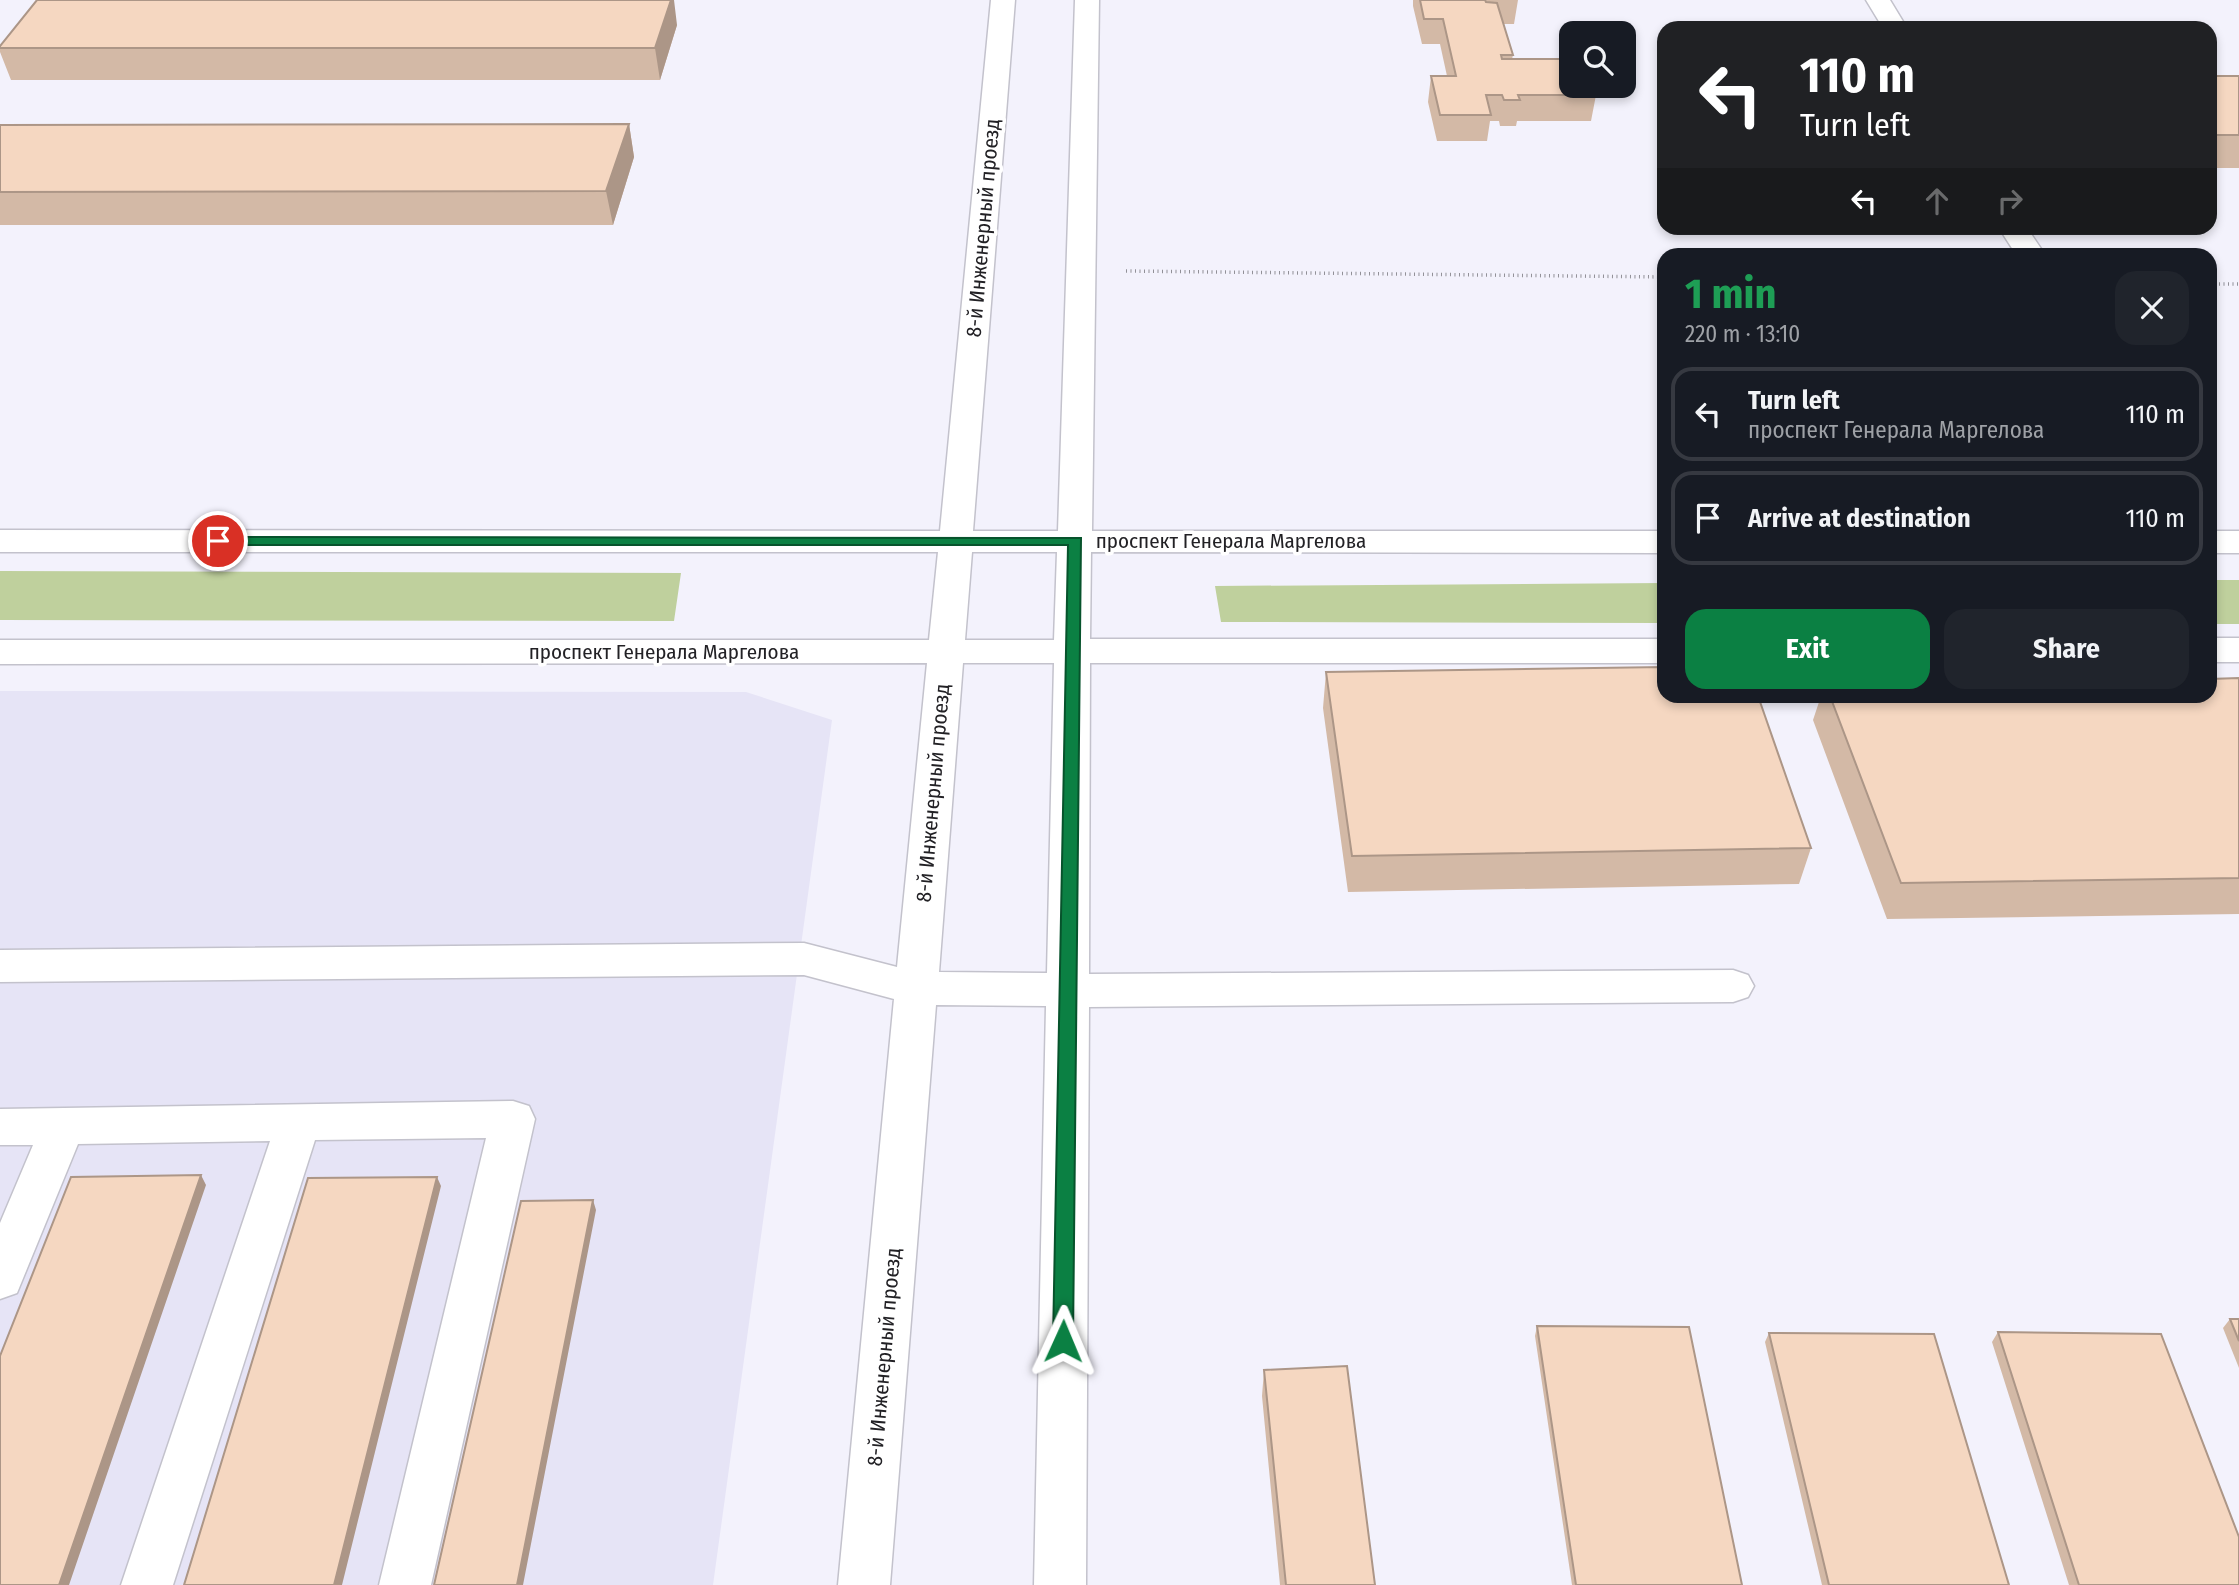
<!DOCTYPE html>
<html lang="en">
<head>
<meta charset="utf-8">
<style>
  :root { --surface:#171b24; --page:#20242c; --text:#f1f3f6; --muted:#9ea1a6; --line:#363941; --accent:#0b8043 }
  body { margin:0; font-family:"Fira Sans Condensed",sans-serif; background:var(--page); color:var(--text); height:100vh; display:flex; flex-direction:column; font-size:26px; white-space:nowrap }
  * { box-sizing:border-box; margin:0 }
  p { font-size:23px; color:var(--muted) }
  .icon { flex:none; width:38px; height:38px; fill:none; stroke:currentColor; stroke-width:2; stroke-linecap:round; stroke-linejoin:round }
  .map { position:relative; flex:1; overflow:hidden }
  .details { position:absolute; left:1657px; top:248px; width:560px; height:455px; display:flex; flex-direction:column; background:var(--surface); border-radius:21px; box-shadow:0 4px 10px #0003 }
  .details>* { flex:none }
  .top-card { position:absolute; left:1657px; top:21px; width:560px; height:214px; border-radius:21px; box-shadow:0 4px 10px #0003; background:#202124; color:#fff; overflow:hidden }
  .controls { position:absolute; left:1559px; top:21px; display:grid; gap:14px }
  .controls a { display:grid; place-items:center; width:77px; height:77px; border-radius:14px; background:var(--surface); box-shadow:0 4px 10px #0003; font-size:35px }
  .pin { position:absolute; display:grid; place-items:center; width:60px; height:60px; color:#fff; margin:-30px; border:4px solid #fff; border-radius:50%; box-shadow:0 2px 7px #0007 }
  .me { position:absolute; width:77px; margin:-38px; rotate:1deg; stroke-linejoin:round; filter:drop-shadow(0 0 5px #0008) }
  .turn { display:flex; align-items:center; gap:24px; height:147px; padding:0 28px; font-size:32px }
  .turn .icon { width:91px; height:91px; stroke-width:2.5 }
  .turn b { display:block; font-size:49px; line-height:60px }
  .lanes { display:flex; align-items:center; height:66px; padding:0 28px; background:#0003; justify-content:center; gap:35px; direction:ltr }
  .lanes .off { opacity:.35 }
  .round { display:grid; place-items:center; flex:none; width:74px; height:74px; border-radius:21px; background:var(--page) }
  .head { display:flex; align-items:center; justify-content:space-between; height:119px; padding:0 28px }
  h1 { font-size:42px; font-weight:700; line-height:52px; color:#1e9e55 }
  .primary-button { display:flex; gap:14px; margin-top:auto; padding:14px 28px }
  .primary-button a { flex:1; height:80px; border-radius:21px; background:var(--accent); color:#fff; font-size:28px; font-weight:700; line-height:80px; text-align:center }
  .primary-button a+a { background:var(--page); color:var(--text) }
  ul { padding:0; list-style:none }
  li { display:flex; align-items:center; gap:21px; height:94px; margin:0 14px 10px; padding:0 14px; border:4px solid var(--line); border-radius:21px }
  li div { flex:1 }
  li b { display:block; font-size:26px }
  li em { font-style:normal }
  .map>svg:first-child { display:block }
</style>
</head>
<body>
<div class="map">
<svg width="2239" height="1585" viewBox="0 0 2239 1585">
  <rect width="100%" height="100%" fill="#f3f2fc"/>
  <path fill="#e6e4f6" d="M0 691 746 692 832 720 713 1585H0Z"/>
  <path fill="#bfd09d" d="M0 571 681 573 674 621 0 620Z
    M2210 580H2239V624H2210Z
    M1664 583V623L1221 622 1215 586Z"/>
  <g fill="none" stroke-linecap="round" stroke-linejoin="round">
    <g stroke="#c3c2cc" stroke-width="3">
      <path id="minor" d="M991 0H1015L973 531H1058L1075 0H1099L1092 531H1664V553L1091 552 1090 639H1664V663H1090L1089 974 1733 970 1748 975 1754 986 1748 997 1733 1002 1089 1007 1086 1585H1034L1046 1006 936 1005 890 1585H838L894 999 804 975 0 982V950L804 943 897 967 927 663 0 664V640H929L938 552H0V530L940 531ZM972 552H1057L1054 640H965ZM963 663H1054L1047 973 939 972Z
        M1866 0H1890L1907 28H1883Z
        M1999 228H2027L2046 256H2017Z
        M2210 531H2239V553H2210Z
        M2210 638H2239V662H2210Z
        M513 1101 529 1106 535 1119 431 1585H379L486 1138 315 1140 173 1585H121L270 1141 78 1144 17 1293 0 1299V1223L33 1145H0V1109Z"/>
    </g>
    <path stroke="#919097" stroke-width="3.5" stroke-dasharray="1 3.5" stroke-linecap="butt" d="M1126 271 1664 277
      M2210 284H2239"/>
    <use href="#minor" fill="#fff" fill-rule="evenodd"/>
  </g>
  <path fill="#d3b9a6" d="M1413 0H1518L1514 24H1503L1513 55 1512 59 1596 95 1591 121H1517L1516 126H1500L1499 121H1490L1487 141H1437L1428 102 1431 76H1447L1440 44H1422L1413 6Z
    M677 25 660 80H11L0 52V46Z
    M2210 76H2239V168H2210Z
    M629 124 634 157 613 225H0V125Z
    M1762 228H1981L1979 234 1766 235Z
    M1326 672 1811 848 1799 884 1348 892 1323 708Z
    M2239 678V914L1887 919 1813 720 1821 696H2210Z
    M2230 1319H2239V1368L2223 1328Z
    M1537 1326 1742 1585H1572L1535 1336Z
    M1998 1332 2239 1585H2069L1992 1342Z
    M1769 1333 2009 1585H1822L1765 1342Z
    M1264 1370 1375 1585H1280L1262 1396Z"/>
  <path fill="#ac9687" d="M671 0H674L677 25 660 80 655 48Z
    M629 124 634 157 613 225 606 191Z
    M201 1175 206 1185 69 1585H59Z
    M437 1177 441 1186 342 1585H334Z
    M593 1200 596 1210 523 1585H517Z"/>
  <path fill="#f5d7c1" stroke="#ac9687" stroke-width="2" d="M37 0H671L655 48H0V46Z
    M1420 0H1485L1486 2 1497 3 1513 55H1501L1502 59H1572V86H1592L1596 95H1518L1520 100H1504L1502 95H1486L1491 115H1440L1431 76H1456L1443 19H1424Z
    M2210 76H2239V135H2210Z
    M629 124 606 191 0 192V125Z
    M1664 667V696H1758L1811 848 1352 856 1326 672Z
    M2239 678V878L1901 883 1830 696H2210V679Z
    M201 1175 59 1585H0V1356L71 1177Z
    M437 1177 334 1585H184L308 1178Z
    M593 1200 517 1585H434L521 1201Z
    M2230 1319H2239V1341Z
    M1537 1326 1689 1327 1742 1585H1576Z
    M1998 1332 2161 1334 2239 1537V1585H2079Z
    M1769 1333 1934 1334 2009 1585H1829Z
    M1347 1366 1375 1585H1286L1264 1370Z"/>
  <path fill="#0b8043" stroke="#07532c" stroke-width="2" d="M218 537 1081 538 1073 1341 1070 1347 1063 1350 1056 1347 1053 1341 1068 545H213V538Z"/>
  <g text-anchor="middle" stroke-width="7" stroke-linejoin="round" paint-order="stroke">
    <g font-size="21" fill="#222125" stroke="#fff">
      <text transform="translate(983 228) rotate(-85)" y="7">8-й Инженерный проезд</text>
      <text x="1231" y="548">проспект Генерала Маргелова</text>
      <text x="664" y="659">проспект Генерала Маргелова</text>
      <text transform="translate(933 793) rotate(-85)" y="7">8-й Инженерный проезд</text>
      <text transform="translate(884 1357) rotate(-85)" y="7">8-й Инженерный проезд</text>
    </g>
  </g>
</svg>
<div class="controls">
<a><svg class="icon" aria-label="search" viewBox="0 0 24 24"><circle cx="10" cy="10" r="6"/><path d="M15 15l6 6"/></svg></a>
</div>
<div class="pin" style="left:218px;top:541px;background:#d93025"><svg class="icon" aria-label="arrive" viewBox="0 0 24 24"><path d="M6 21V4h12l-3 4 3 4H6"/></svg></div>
<svg class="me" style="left:1063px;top:1341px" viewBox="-20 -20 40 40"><path d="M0-17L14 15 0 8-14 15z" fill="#0b8043" stroke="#fff" stroke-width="4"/></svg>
<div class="top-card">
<div class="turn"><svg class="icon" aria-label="left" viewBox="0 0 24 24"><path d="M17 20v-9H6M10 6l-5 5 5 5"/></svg><div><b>110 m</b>Turn left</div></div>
<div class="lanes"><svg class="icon" aria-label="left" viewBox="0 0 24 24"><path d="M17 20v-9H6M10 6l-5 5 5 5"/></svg><svg class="icon off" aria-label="ahead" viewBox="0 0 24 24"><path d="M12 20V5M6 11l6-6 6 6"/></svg><svg class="icon off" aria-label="right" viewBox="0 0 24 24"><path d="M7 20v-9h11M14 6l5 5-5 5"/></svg></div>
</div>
<section class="details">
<div class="head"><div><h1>1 min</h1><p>220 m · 13:10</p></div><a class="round"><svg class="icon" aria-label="close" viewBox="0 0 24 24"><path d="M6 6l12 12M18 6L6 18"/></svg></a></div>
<ul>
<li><svg class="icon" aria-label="left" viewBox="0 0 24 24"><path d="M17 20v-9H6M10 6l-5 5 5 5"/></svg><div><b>Turn left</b><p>проспект Генерала Маргелова</p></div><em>110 m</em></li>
<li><svg class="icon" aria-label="arrive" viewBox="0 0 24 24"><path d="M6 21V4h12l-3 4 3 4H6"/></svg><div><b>Arrive at destination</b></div><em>110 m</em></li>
</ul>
<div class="primary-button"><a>Exit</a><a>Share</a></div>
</section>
</div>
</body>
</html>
